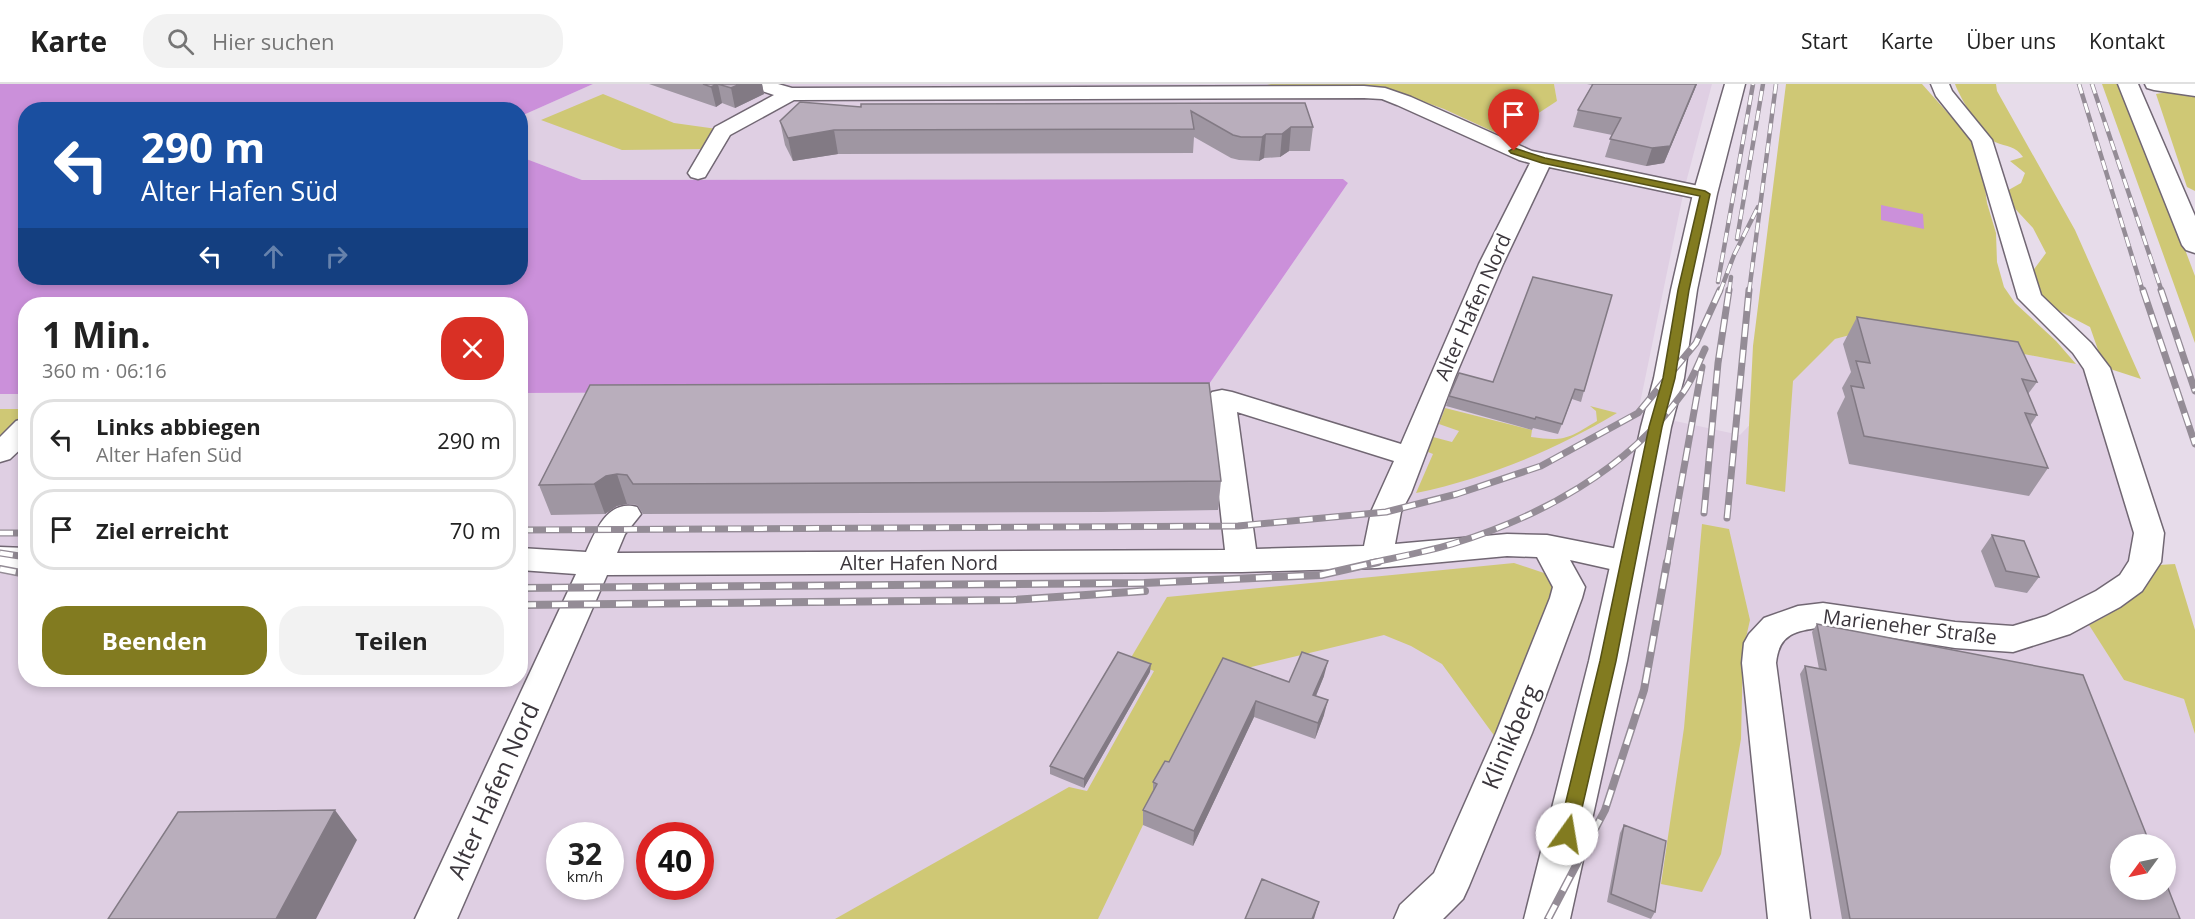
<!DOCTYPE html>
<html lang="de">
<head>
<meta charset="utf-8">
<style>
  :root { --surface:#fff; --page:#f2f2f2; --text:#222; --muted:#767676; --line:#e0e0e0; --accent:#827b20 }
  body { margin:0; font-family:"Open Sans",sans-serif; background:var(--page); color:var(--text); height:100vh; display:flex; flex-direction:column; font-size:22px; white-space:nowrap }
  * { box-sizing:border-box; margin:0 }
  p { font-size:20px; color:var(--muted) }
  .icon { flex:none; width:33px; height:33px; fill:none; stroke:currentColor; stroke-width:2; stroke-linecap:round; stroke-linejoin:round }
  .map { position:relative; flex:1; overflow:hidden }
  .panel { position:absolute; left:18px; top:213px; width:510px; height:390px; display:flex; flex-direction:column; background:var(--surface); border-radius:24px; box-shadow:0 3px 9px #0003 }
  .panel>* { flex:none }
  .hud { position:absolute; left:18px; top:18px; width:510px; height:183px; border-radius:24px; box-shadow:0 3px 9px #0003; background:#1a4fa0; color:#fff; overflow:hidden }
  .needle { width:39px; rotate:237deg }
  .tools { position:absolute; left:2110px; top:750px; display:grid; gap:12px }
  .tools a { display:grid; place-items:center; width:66px; height:66px; border-radius:50%; background:var(--surface); box-shadow:0 3px 9px #0003; font-size:30px }
  .speed { position:absolute; left:546px; top:738px; display:flex; gap:12px; font-size:30px; font-weight:700; text-align:center }
  .speed>* { display:grid; place-content:center; width:78px; height:78px; border-radius:50%; background:var(--surface); box-shadow:0 3px 9px #0003; line-height:1 }
  .speed small { font-size:15px; font-weight:400 }
  .speed .limit { border:9px solid #d22; background:#fff; color:#111 }
  .pin { position:absolute; display:grid; place-items:center; width:51px; height:51px; color:#fff; margin:-62px -26px; border-radius:50% 50% 50% 0; rotate:-45deg; box-shadow:0 0 6px #0007 }
  .pin .icon { rotate:45deg }
  .me { position:absolute; width:66px; margin:-33px; rotate:13deg; stroke-linejoin:round; filter:drop-shadow(0 0 4px #0008) }
  .turn { display:flex; align-items:center; gap:21px; height:126px; padding:0 24px; font-size:27px }
  .turn .icon { width:78px; height:78px; stroke-width:2.5 }
  .turn b { display:block; font-size:42px; line-height:51px }
  .lanes { display:flex; align-items:center; height:57px; padding:0 24px; background:#0003; justify-content:center; gap:30px; direction:ltr }
  .lanes .off { opacity:.35 }
  .round { display:grid; place-items:center; flex:none; width:63px; height:63px; border-radius:24px; background:var(--page) }
  .overview { display:flex; align-items:center; justify-content:space-between; height:102px; padding:0 24px }
  h1 { font-size:36px; font-weight:700; line-height:45px }
  .action { display:flex; gap:12px; margin-top:auto; padding:12px 24px }
  .action a { flex:1; height:69px; border-radius:24px; background:var(--accent); color:#fff; font-size:24px; font-weight:700; line-height:69px; text-align:center }
  .action a+a { background:var(--page); color:var(--text) }
  ul { padding:0; list-style:none }
  li { display:flex; align-items:center; gap:18px; height:81px; margin:0 12px 9px; padding:0 12px; border:3px solid var(--line); border-radius:24px }
  li div { flex:1 }
  li b { display:block; font-size:22px }
  li em { font-style:normal }
  header { display:flex; align-items:center; gap:36px; box-sizing:border-box; height:84px; padding:0 30px; background:var(--surface); border-bottom:2px solid var(--line) }
  header strong { font-size:28px }
  nav { display:flex; gap:33px; margin-inline-start:auto; font-size:21px }
  .search { width:420px; height:54px; background:var(--page); display:flex; align-items:center; gap:15px; box-sizing:border-box; padding:0 21px; border-radius:24px; color:var(--muted); font-size:22px }
  .map>svg:first-child { display:block }
</style>
</head>
<body>
<header>
<strong>Karte</strong>
<div class="search"><svg class="icon" aria-label="search" viewBox="0 0 24 24"><circle cx="10" cy="10" r="6"/><path d="M15 15l6 6"/></svg>Hier suchen</div>
<nav><a>Start</a><a>Karte</a><a>Über uns</a><a>Kontakt</a></nav>
</header>
<div class="map">
<svg width="2195" height="835" viewBox="0 0 2195 835">
  <rect width="100%" height="100%" fill="#e7dcea"/>
  <path fill="#dfcfe3" fill-rule="evenodd" d="M593 0H1267L1278 3 1396 8 1444 25 1494 48 1557 17 1554 0H1712L1684 106 1638 329 1740 351 1818 270 1835 255 1865 247 1888 244 2097 284 2145 478 2082 529 2124 596 2184 615 2195 650V835H0V369L25 343 26 596H520L521 309 1205 306 1348 99 1343 95 582 96 521 73V32ZM560 752H610V802H560ZM650 752H700V802H650ZM2121 760H2166V806H2121Z
    M0 310H25V325H0Z"/>
  <path fill="#cfc875" d="M1267 0H1554L1557 17 1531 34 1494 48 1444 25 1396 8 1278 3Z
    M1786 0H1922L1970 54 1982 82 1987 119 1996 149 1997 178 2004 203 2015 219 2056 257 2076 280 1888 244 1865 247 1835 255 1793 297 1785 408 1746 400 1753 262Z
    M1955 0H1996L1997 7 2075 146 2141 295 2104 283 2090 243 2046 220 2032 188 2046 169 2033 144 2007 116 2005 108 2021 99 2025 89 2010 77 2023 73C2016 62 2007 63 1995 58 1983 52 1960 14 1955 0Z
    M2102 0H2117L2138 41 2195 192V259Z
    M2168 8 2195 13V107L2187 103 2156 10Z
    M603 10 674 39 717 45 707 65 622 66 541 36Z
    M1590 322 1617 329C1553 367 1488 394 1416 409L1433 370 1428 368 1433 353 1452 358 1459 347 1439 340 1445 324 1532 346 1531 353C1565 358 1569 354 1597 337L1596 327Z
    M0 325H25V343L0 369Z
    M1702 440 1729 445 1750 536 1743 567 1741 655 1721 770 1702 808 1661 800 1684 644Z
    M1514 479 1544 489 1556 502 1501 661 1442 580 1411 562 1384 551 1222 590 1143 741 1098 835H835L1069 703 1087 707 1154 587 1129 577 1167 513Z
    M2175 480 2195 546V650L2184 615 2124 596 2089 541C2119 526 2142 510 2159 481Z"/>
  <path fill="#cb90da" d="M0 0H593L521 32 520 26H26V194H520L521 73 582 96 1343 95 1348 99 1205 306 521 309 520 220H26L25 310H0Z
    M1881 121 1923 130 1924 145 1881 136Z"/>
  <g fill="none" stroke-linecap="round" stroke-linejoin="round">
    <g stroke="#716773" stroke-width="3">
      <path id="street" d="M751 0H778L792 4 1364 2 1385 4 1411 13 1532 67 1713 105 1716 110 1713 115 1705 116 1549 83 1503 180 1455 293 1411 409 1401 428 1395 460 1507 450 1547 451 1628 467 1639 470 1644 478 1639 486 1628 489 1570 476 1585 503 1582 514 1532 649 1469 802 1463 815 1443 835H1394L1400 821 1434 789 1496 649 1550 514 1553 503 1537 473 1507 472 1377 484 1242 488 607 491 457 835H415L576 490 520 486V464L586 468C596 446 608 415 637 423L641 430 625 450 617 469 1225 466 1208 314 1212 308 1222 306 1232 308 1401 360 1479 180 1530 79 1519 76 1397 21 1382 15 1364 14 794 16 730 51 705 93 698 95 691 93 688 89 715 43 774 11 753 4ZM1237 328 1394 377 1371 428 1364 462 1256 465Z
        M1931 0H1949L1952 7 1992 56 2041 211 2091 259 2110 284 2164 449 2161 478 2142 507 2120 523 2070 550 2013 568 1955 564 1823 543C1796 547 1779 549 1776 579L1810 835H1768L1742 579 1744 559 1749 550 1764 534 1798 522 1823 519 1955 538 2013 542 2046 532 2096 507 2120 491 2129 477 2134 449 2084 285 2073 269 2018 214 1972 57 1936 12Z
        M2145 0H2195V12L2154 6 2147 4Z
        M26 334V360L10 375 0 378V353L16 337Z
        M0 463 26 464V486L0 485Z"/>
    </g>
    <g stroke="#716773" stroke-width="3">
      <path id="secondary" d="M1725 0H1745L1717 110 1697 206 1684 294 1671 343 1627 577 1570 835H1524L1589 577 1641 343 1654 294 1671 206 1693 110Z
        M2118 0H2138L2195 132V169L2186 166 2182 161Z"/>
    </g>
    <use href="#street" fill="#fff" fill-rule="evenodd"/>
    <use href="#secondary" fill="#fff" fill-rule="evenodd"/>
    <g stroke="#948c96" stroke-width="4.5">
      <path id="rail-far2" d="M2079 0 2143 208
        M2092 0 2162 208
        M1737 155 1763 0
        M1718 198 1753 0
        M1720 208 1734 171 1758 123
        M1729 208 1731 193
        M1749 208 1776 0"/>
    </g>
    <g stroke="#948c96" stroke-width="7">
      <path id="rail-far1" d="M2143 206 2195 360
        M2161 206 2195 307
        M1704 429 1718 279 1729 206
        M1727 434 1749 206
        M520 446 1238 442 1386 428 1457 410 1541 382 1638 329 1696 259 1720 206
        M0 449H26
        M0 469 26 473
        M1371 479C1398 473 1425 468 1452 460 1540 433 1627 386 1682 310 1692 297 1698 280 1705 265
        M1667 479 1702 283"/>
    </g>
    <g stroke="#948c96" stroke-width="8">
      <path id="rail" d="M0 485 26 490
        M520 504 1144 499 1321 491 1378 478
        M520 521 1014 516 1145 507
        M1548 835 1605 726 1644 606 1667 478"/>
    </g>
    <use href="#rail-far2" stroke="#fff" stroke-width="3" stroke-dasharray="10" stroke-linecap="butt"/>
    <use href="#rail-far1" stroke="#fff" stroke-width="4.5" stroke-dasharray="13" stroke-linecap="butt"/>
    <use href="#rail" stroke="#fff" stroke-width="5" stroke-dasharray="16" stroke-linecap="butt"/>
  </g>
  <path fill="#9f96a2" d="M649 0H762L764 10 735 24 722 19 716 23Z
    M1587 0H1697L1664 79 1646 82 1605 73 1612 51 1573 43 1578 26 1592 1Z
    M1305 19 1313 43 1310 67H1289L1280 73 1264 74 1259 77 1239 76 1231 74 1194 53 1193 69 838 70 793 77 785 61 780 37 861 23Z
    M1533 193 1584 307 1581 318 1572 315 1558 350 1533 344 1532 346 1446 322 1449 312 1493 298Z
    M1857 233 2037 298 2028 310 2037 331 2030 342 2048 384 2029 412 1849 380 1837 329 1845 313 1842 304 1851 288 1843 260Z
    M590 301 1221 397 1218 426 1101 428 643 430 637 421 627 420 617 422 605 430 551 431 539 401Z
    M1992 451 2039 493 2027 509 1995 503 1981 467Z
    M1817 540 2180 835H1842L1800 590 1805 582 1819 585 1812 548Z
    M1223 574 1289 598 1324 592 1316 612 1324 631 1315 655 1254 633 1193 762 1143 741V726L1153 708V698L1169 678Z
    M1150 588 1084 704 1050 690V682Z
    M1624 741 1655 828 1651 835 1607 818 1620 749Z"/>
  <path fill="#827a84" d="M718 0 722 19 716 23 711 3Z
    M740 0H762L764 10 735 24 731 4Z
    M1696 0H1697L1664 79 1646 82 1652 64Z
    M1291 43 1289 67 1280 73 1282 50Z
    M834 46 838 70 793 77 788 54Z
    M1266 50 1264 74 1259 77 1262 53Z
    M617 390 627 420 617 422 605 430 594 400 606 392Z
    M1328 577 1324 592 1310 626 1313 611Z
    M1151 580 1150 588 1084 704V695Z
    M1328 616 1324 631 1315 655 1318 639Z
    M1256 617 1254 633 1193 762 1194 747Z
    M335 726 357 756 316 835H276Z
    M1319 818 1314 835H1312Z"/>
  <path fill="#b9aebc" stroke="#827a84" stroke-width="1.5" d="M703 0H717L711 3Z
    M718 0H740L731 4Z
    M1593 0H1696L1670 62 1652 64 1610 55 1621 34 1578 26Z
    M800 18 861 23V20L1305 19 1313 43H1291L1282 50H1266L1262 53H1241L1233 51 1191 27 1194 45 834 46 788 54 780 37Z
    M1533 193 1612 211 1584 307 1575 305 1562 340 1536 333 1535 335 1449 312 1459 289 1493 298Z
    M1857 233 2018 258 2037 298 2022 295 2037 331 2025 329 2048 384 1864 352 1851 302 1864 304 1856 277 1870 279Z
    M1209 299 1221 397 1101 398 633 400 627 391 617 390 606 392 594 400 539 401 590 301Z
    M1992 451 2024 457 2039 493 2006 487Z
    M1817 540 2083 591 2150 760H2121V806H2166V799L2180 835H1850L1805 582 1826 586Z
    M1118 568 1151 580 1084 695 1050 682Z
    M1302 568 1328 577 1313 611 1328 616 1318 639 1256 617 1194 747 1143 726 1157 700 1153 698 1165 677 1169 678 1223 574 1289 598Z
    M335 726 276 835H108L178 728Z
    M1624 741 1666 757 1655 828 1611 810Z
    M1262 795 1319 818 1312 835H1245Z"/>
  <path fill="#827b20" stroke="#545015" stroke-width="1.5" d="M1514 64 1545 74 1705 107 1710 110 1689 206 1675 294 1662 343 1616 577 1576 750 1574 756 1567 758 1561 756 1558 750 1600 577 1649 343 1663 294 1678 206 1700 112 1542 79 1511 69 1509 67Z"/>
  <g text-anchor="middle" stroke-width="5" stroke-linejoin="round" paint-order="stroke">
    <g font-size="20" fill="#3b363c" stroke="#fff">
      <text transform="translate(1473 223) rotate(-66)" y="7">Alter Hafen Nord</text>
      <text x="919" y="486">Alter Hafen Nord</text>
      <text transform="translate(1910 543) rotate(7)" y="7">Marieneher Straße</text>
    </g>
    <g font-size="24" fill="#3b363c" stroke="#fff">
      <text transform="translate(1511 653) rotate(-67)" y="8">Klinikberg</text>
      <text transform="translate(494 707) rotate(-66)" y="8">Alter Hafen Nord</text>
    </g>
  </g>
</svg>
<div class="tools">
<a><svg class="needle" viewBox="-14 -14 28 28"><path d="M0-13l5 13h-10z" fill="#e53935"/><path d="M0 13l5-13h-10z" fill="#767676"/></svg></a>
</div>
<div class="speed"><div>32<small>km/h</small></div><div class="limit">40</div></div>
<div class="pin" style="left:1514px;top:67px;background:#d93025"><svg class="icon" aria-label="arrive" viewBox="0 0 24 24"><path d="M6 21V4h12l-3 4 3 4H6"/></svg></div>
<svg class="me" style="left:1567px;top:750px" viewBox="-20 -20 40 40"><circle r="19" fill="#fff"/><path d="M0-13L10 11 0 6-10 11z" fill="#827b20"/></svg>
<div class="hud">
<div class="turn"><svg class="icon" aria-label="left" viewBox="0 0 24 24"><path d="M17 20v-9H6M10 6l-5 5 5 5"/></svg><div><b>290 m</b>Alter Hafen Süd</div></div>
<div class="lanes"><svg class="icon" aria-label="left" viewBox="0 0 24 24"><path d="M17 20v-9H6M10 6l-5 5 5 5"/></svg><svg class="icon off" aria-label="ahead" viewBox="0 0 24 24"><path d="M12 20V5M6 11l6-6 6 6"/></svg><svg class="icon off" aria-label="right" viewBox="0 0 24 24"><path d="M7 20v-9h11M14 6l5 5-5 5"/></svg></div>
</div>
<section class="panel">
<div class="overview"><div><h1>1 Min.</h1><p>360 m · 06:16</p></div><a class="round" style="background:#d93025;color:#fff"><svg class="icon" aria-label="close" viewBox="0 0 24 24"><path d="M6 6l12 12M18 6L6 18"/></svg></a></div>
<ul>
<li><svg class="icon" aria-label="left" viewBox="0 0 24 24"><path d="M17 20v-9H6M10 6l-5 5 5 5"/></svg><div><b>Links abbiegen</b><p>Alter Hafen Süd</p></div><em>290 m</em></li>
<li><svg class="icon" aria-label="arrive" viewBox="0 0 24 24"><path d="M6 21V4h12l-3 4 3 4H6"/></svg><div><b>Ziel erreicht</b></div><em>70 m</em></li>
</ul>
<div class="action"><a>Beenden</a><a>Teilen</a></div>
</section>
</div>
</body>
</html>
